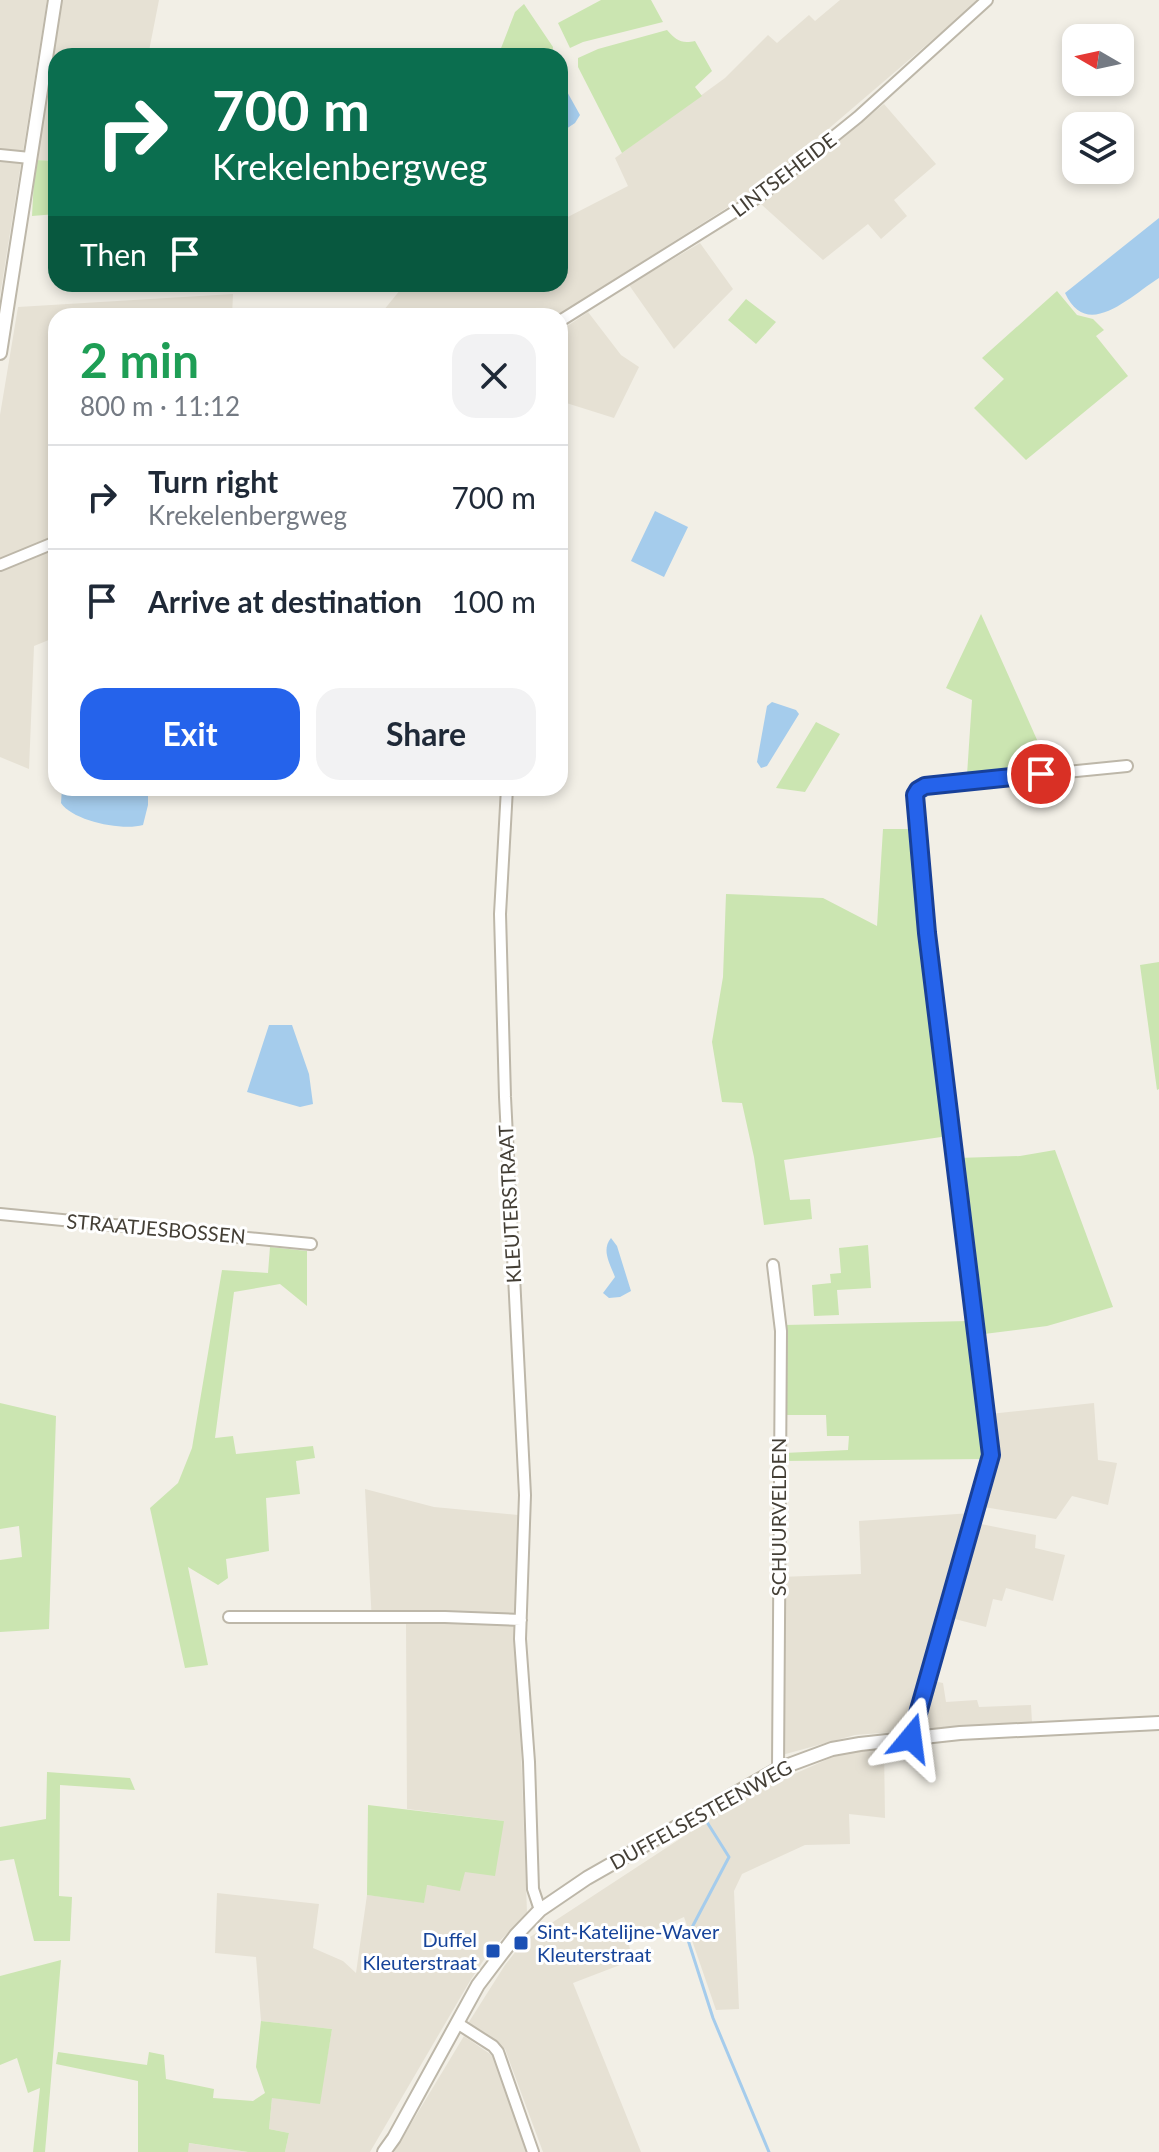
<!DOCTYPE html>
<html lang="en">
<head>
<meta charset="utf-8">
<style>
  :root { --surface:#fff; --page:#f2f2f3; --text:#1f2937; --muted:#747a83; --line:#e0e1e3; --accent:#2563eb }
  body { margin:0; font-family:Lato,sans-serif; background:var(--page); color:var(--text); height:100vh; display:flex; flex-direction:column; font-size:30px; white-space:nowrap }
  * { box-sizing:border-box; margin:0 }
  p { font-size:26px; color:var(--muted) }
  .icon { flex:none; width:44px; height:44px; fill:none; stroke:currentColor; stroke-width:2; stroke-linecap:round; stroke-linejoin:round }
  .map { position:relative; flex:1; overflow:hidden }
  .sheet { position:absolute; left:48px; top:308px; width:520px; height:488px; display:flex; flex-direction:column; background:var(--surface); border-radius:24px; box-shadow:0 4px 12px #0003 }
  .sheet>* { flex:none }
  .guide { position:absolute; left:48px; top:48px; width:520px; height:244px; border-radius:24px; box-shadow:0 4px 12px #0003; background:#0b6e4f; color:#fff; overflow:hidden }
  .needle { width:52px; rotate:279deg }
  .buttons { position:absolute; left:1062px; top:24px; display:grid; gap:16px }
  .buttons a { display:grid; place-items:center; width:72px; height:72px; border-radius:16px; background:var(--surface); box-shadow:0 4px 12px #0003; font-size:40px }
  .pin { position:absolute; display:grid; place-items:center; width:68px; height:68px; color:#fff; margin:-34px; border:4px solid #fff; border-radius:50%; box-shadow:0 2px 8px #0007 }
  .me { position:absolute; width:88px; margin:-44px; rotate:16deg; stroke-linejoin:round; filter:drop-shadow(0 0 6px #0008) }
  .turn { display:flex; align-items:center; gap:28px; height:168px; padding:0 32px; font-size:36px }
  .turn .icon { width:104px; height:104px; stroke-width:2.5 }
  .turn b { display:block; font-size:56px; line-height:68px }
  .then { display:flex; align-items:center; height:76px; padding:0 32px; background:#0003; gap:16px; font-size:30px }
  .round { display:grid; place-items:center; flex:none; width:84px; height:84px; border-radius:24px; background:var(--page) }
  .overview { display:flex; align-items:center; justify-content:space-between; height:136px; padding:0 32px }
  h1 { font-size:48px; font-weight:700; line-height:60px; color:#1e9e55 }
  .button { display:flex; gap:16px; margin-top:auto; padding:16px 32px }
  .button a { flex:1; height:92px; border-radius:24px; background:var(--accent); color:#fff; font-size:32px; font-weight:700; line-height:92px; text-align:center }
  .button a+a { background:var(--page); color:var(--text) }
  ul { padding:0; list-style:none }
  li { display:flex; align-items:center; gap:24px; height:104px; padding:0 32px; border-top:2px solid var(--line) }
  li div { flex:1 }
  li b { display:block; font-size:30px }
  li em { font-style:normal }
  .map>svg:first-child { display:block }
</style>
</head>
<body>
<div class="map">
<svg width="1159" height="2152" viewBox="0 0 1159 2152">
  <rect width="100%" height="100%" fill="#f2efe6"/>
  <path fill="#e6e1d4" d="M0 0H47L0 296Z
    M60 0H159L148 56H56V161L35 160Z
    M840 0H979L764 184 557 316H379L405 284H560V221L628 186 615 158 725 78 768 35 777 43 809 15 815 21Z
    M884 104 936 164 894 200 907 216 881 239 868 224 823 260 761 204Z
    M700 243 733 289 674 349 629 285Z
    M233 294 232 316H56V538L0 559V415L18 307Z
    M588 312 621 355 639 367 614 418 560 401V331Z
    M56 549V637L34 646 29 769 0 757V571Z
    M1094 1403 1098 1460 1117 1463 1108 1505 1072 1496 1056 1519 984 1507 981 1524 1036 1535 1035 1548 1065 1555 1053 1601 1006 1588 1002 1601 993 1599 986 1627 951 1618 933 1681 943 1683 946 1702 977 1700 979 1707 1031 1705 1032 1722 855 1735 782 1755 780 1577 861 1574 859 1521 971 1513 984 1458 980 1415Z
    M365 1489 434 1507 518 1515 516 1613 527 1913 489 1952 470 1981 370 2152H285L289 2133 269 2129 272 2098 323 2081 332 2029 261 2021 256 1957 215 1953 217 1893 319 1904 313 1948 343 1961 356 1973 367 1895 424 1902 426 1885 460 1890 464 1872 504 1821 407 1809 406 1623H372Z
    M884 1746 885 1818 849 1814 850 1844 805 1845 742 1874 734 1891 739 2009 716 2010 684 1917 628 1942 633 1960 573 1983 641 2152H543L505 2049 467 2025 505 1965 524 1941 747 1795 837 1755Z
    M464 2036 496 2058 529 2152H394Z
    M188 2143 248 2152H188Z"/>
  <path fill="#cbe5b1" d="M601 0H651L663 22 583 42 570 48 558 23Z
    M524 4 553 47 552 56H498L515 12Z
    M667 30C676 40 681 44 695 41L712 71 695 87 702 96 622 153 578 67V58L598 49Z
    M35 160 56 161V214L32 216Z
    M1057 291 1077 315 1093 319 1104 330 1096 336 1128 376 1026 460 974 408 1004 379 982 358Z
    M746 299 776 322 756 344 728 320Z
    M981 614 1050 769 967 775 972 700 946 688Z
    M816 722 840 734 805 792 776 788Z
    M883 829H908L948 1136 784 1160 790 1200 810 1199 812 1219 764 1225 754 1157 742 1103 722 1102 712 1042 723 977 726 894 823 898 877 926Z
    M1159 962V1089L1157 1090 1140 965Z
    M1055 1150 1113 1307 1047 1326 984 1334 958 1158 1020 1156Z
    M868 1245 871 1288 837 1290 839 1315 814 1316 812 1285 831 1283 830 1274 841 1273 839 1248Z
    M270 1247 307 1251V1306L280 1284 234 1292 215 1438 233 1436 236 1454 313 1446 315 1458 296 1461 300 1494 266 1498 269 1551 226 1559 228 1578 218 1585 188 1567 208 1665 185 1668 150 1508 178 1483 192 1448 222 1270 268 1273Z
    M969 1321 984 1459 783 1461 784 1453 848 1450 849 1436H827L826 1415H783L784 1325Z
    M0 1403 56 1416 49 1629 0 1632V1560L22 1557 19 1526 0 1529Z
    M47 1772 130 1778 135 1790 60 1785 59 1896 72 1897 70 1941H34L14 1859 0 1861V1827L46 1819Z
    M368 1805 504 1821 495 1876 465 1872 460 1891 427 1885 424 1903 367 1895Z
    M61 1960 45 2152H33L40 2088 28 2093 17 2058 0 2065V1976Z
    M261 2021 332 2029 320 2104 272 2098 269 2129 289 2133 285 2152H248L189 2143 188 2152H138V2081L56 2064 58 2052 147 2065 149 2052 164 2055 166 2079 214 2089 213 2098 253 2101 265 2093 256 2067Z"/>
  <path fill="#a5ccec" d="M565 88 580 115 575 123 560 133V94Z
    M1159 218V278C1129 297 1087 341 1065 293Z
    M655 511 688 527 664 577 631 561Z
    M772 702 796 710 799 714 767 766 761 768 757 762 758 756 767 706Z
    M62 788H148V805L143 825C122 831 73 821 61 803Z
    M269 1025H292L309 1074 313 1104 300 1107 247 1092Z
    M611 1238 617 1246 631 1291 620 1297 609 1298 603 1293 615 1277C610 1264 601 1250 611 1238Z"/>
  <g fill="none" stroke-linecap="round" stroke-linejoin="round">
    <path stroke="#a5ccec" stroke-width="3" d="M705 1819 729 1857 688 1935V1940L713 2018 769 2152"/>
    <g stroke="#bdb7a9" stroke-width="14">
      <path id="minor" d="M0 155 30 158
        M560 321 760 196 858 117 987 0
        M0 565 56 542
        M507 788 500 914 505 1097 525 1495 520 1639 529 1762 533 1889 540 1910
        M0 1214 311 1244
        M773 1265 781 1331 778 1769
        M229 1617H445L521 1620
        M911 1738 991 1455 927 933 915 795 918 790 925 786 1127 766
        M457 2023 493 2046 498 2052 533 2152"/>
    </g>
    <g stroke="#bdb7a9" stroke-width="16">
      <path id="tertiary" d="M0 353 55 0
        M384 2152 394 2138 478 1985 516 1935 540 1910 587 1878 778 1769 832 1749 860 1744 960 1733 1159 1723"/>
    </g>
    <use href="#minor" stroke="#fff" stroke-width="10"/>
    <use href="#tertiary" stroke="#fff" stroke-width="12"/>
  </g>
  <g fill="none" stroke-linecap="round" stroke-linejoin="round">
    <g stroke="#184099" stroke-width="20">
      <path id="route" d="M911 1738 991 1455 927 933 915 795 918 790 925 786 1041 774"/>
    </g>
    <use href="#route" stroke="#2563eb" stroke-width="14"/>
  </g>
  <g fill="#1a4fb4" stroke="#fff" stroke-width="3">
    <rect x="513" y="1935" width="16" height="16" rx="4"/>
    <rect x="485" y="1943" width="16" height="16" rx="4"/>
  </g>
  <g text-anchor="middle" stroke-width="6" stroke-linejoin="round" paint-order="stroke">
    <g font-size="20" fill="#443f36" stroke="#fff">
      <text transform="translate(784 175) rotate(-37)" y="7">LINTSEHEIDE</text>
      <text transform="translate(510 1204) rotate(-93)" y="7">KLEUTERSTRAAT</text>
      <text transform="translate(156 1229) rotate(5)" y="7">STRAATJESBOSSEN</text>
      <text transform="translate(779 1517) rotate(-90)" y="7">SCHUURVELDEN</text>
      <text transform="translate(701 1815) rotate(-29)" y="7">DUFFELSESTEENWEG</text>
    </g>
    <g font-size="20" fill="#164399" stroke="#fff" text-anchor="start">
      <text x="537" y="1939">Sint-Katelijne-Waver<tspan x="537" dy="23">Kleuterstraat</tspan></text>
      <text x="477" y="1947" text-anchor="end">Duffel<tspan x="477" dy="23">Kleuterstraat</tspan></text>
    </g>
  </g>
</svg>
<div class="buttons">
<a><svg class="needle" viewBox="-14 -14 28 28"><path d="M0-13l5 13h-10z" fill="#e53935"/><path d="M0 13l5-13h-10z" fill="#747a83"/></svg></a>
<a><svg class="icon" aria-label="layers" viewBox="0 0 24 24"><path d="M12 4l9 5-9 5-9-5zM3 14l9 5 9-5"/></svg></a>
</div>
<div class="pin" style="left:1041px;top:774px;background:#d93025"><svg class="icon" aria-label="arrive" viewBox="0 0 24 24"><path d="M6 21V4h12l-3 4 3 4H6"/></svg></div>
<svg class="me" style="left:911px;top:1738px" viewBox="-20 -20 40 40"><path d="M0-17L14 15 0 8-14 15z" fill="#2563eb" stroke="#fff" stroke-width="4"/></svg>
<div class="guide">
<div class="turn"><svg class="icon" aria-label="right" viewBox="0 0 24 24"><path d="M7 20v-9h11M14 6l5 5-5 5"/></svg><div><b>700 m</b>Krekelenbergweg</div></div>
<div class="then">Then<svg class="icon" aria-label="arrive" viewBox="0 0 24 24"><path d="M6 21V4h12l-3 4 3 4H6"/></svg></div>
</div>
<section class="sheet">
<div class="overview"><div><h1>2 min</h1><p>800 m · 11:12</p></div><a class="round"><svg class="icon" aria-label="close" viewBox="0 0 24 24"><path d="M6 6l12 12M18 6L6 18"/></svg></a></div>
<ul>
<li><svg class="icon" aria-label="right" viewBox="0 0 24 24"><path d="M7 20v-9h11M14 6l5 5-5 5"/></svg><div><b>Turn right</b><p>Krekelenbergweg</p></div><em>700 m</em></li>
<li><svg class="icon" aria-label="arrive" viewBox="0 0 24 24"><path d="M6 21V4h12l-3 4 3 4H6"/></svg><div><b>Arrive at destination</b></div><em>100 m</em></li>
</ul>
<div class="button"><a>Exit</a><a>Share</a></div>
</section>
</div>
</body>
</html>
